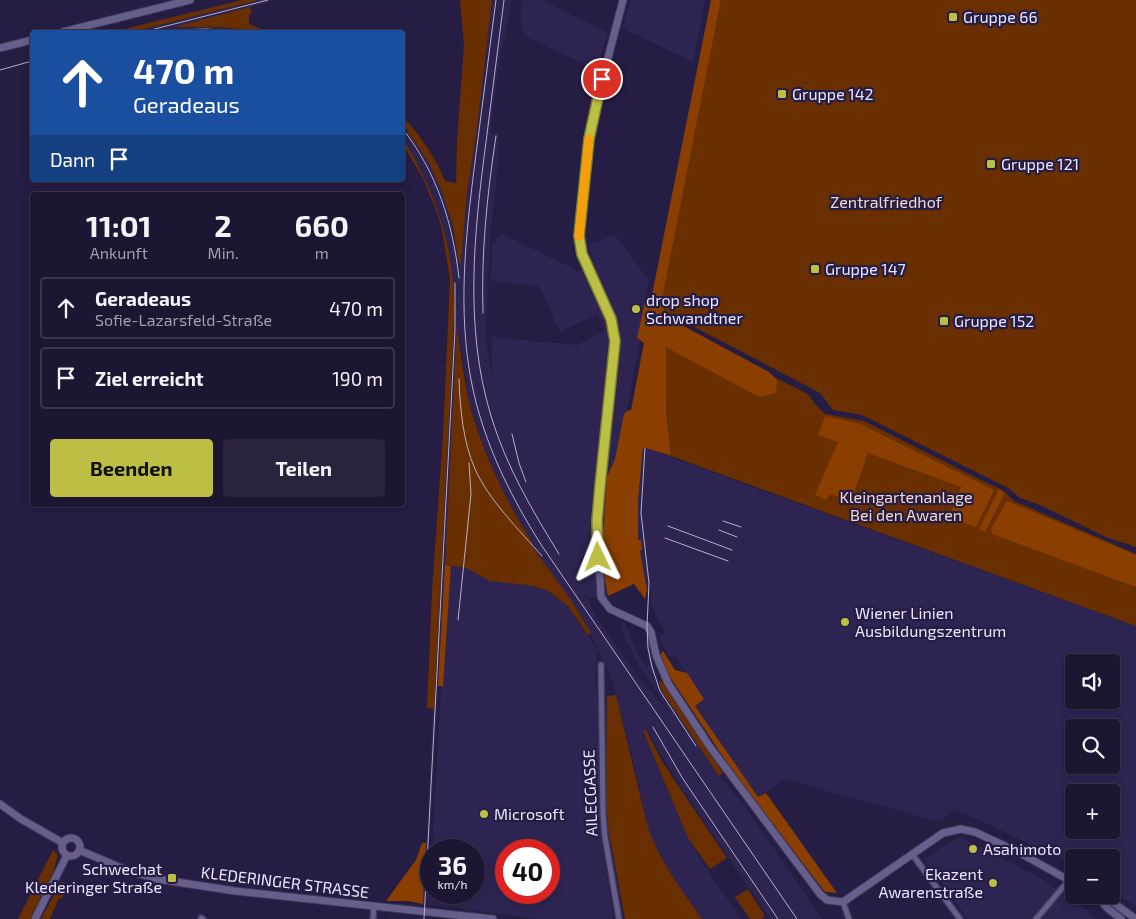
<!DOCTYPE html>
<html lang="de">
<head>
<meta charset="utf-8">
<style>
  :root { --surface:#1c1632; --page:#29233e; --text:#f1f3f6; --muted:#a09fac; --line:#3a354d; --accent:#bcbf44 }
  body { margin:0; font-family:"Exo 2",sans-serif; background:var(--page); color:var(--text); height:100vh; display:flex; flex-direction:column; font-size:19px; white-space:nowrap }
  * { box-sizing:border-box; margin:0 }
  p { font-size:16px; color:var(--muted) }
  .icon { flex:none; width:28px; height:28px; fill:none; stroke:currentColor; stroke-width:2; stroke-linecap:round; stroke-linejoin:round }
  .map { position:relative; flex:1; overflow:hidden }
  .details { position:absolute; left:30px; top:192px; width:375px; height:315px; display:flex; flex-direction:column; background:var(--surface); border-radius:5px; box-shadow:0 2px 8px #0003,0 0 0 1px var(--line) }
  .details>* { flex:none }
  .top-card { position:absolute; left:30px; top:30px; width:375px; height:152px; border-radius:5px; box-shadow:0 2px 8px #0003,0 0 0 1px var(--line); background:#1a4fa0; color:#fff; overflow:hidden }
  .buttons { position:absolute; left:1065px; top:654px; display:grid; gap:10px }
  .buttons a { display:grid; place-items:center; width:55px; height:55px; border-radius:5px; background:var(--surface); box-shadow:0 2px 8px #0003,0 0 0 1px var(--line); font-size:25px }
  .speed { position:absolute; left:420px; top:839px; display:flex; gap:10px; font-size:25px; font-weight:700; text-align:center }
  .speed>* { display:grid; place-content:center; width:65px; height:65px; border-radius:50%; background:var(--surface); box-shadow:0 2px 8px #0003,0 0 0 1px var(--line); line-height:1 }
  .speed small { font-size:12px; font-weight:400 }
  .speed .limit { border:8px solid #d22; background:#fff; color:#111 }
  .pin { position:absolute; display:grid; place-items:center; width:42px; height:42px; color:#fff; margin:-21px; border:2px solid #fff; border-radius:50%; box-shadow:0 1px 5px #0007 }
  .me { position:absolute; width:55px; margin:-28px; rotate:358deg; stroke-linejoin:round; filter:drop-shadow(0 0 4px #0008) }
  .turn { display:flex; align-items:center; gap:18px; height:105px; padding:0 20px; font-size:22px }
  .turn .icon { width:65px; height:65px; stroke-width:2.5 }
  .turn b { display:block; font-size:35px; line-height:42px }
  .then { display:flex; align-items:center; height:48px; padding:0 20px; background:#0003; gap:10px; font-size:19px }
  .eta { display:flex; justify-content:space-evenly; align-items:center; height:85px; text-align:center }
  .eta b { font-size:30px; font-weight:700; line-height:35px }
  .cta { display:flex; gap:10px; margin-top:auto; padding:10px 20px }
  .cta a { flex:1; height:58px; border-radius:5px; background:var(--accent); color:#111; font-size:20px; font-weight:700; line-height:58px; text-align:center }
  .cta a+a { background:var(--page); color:var(--text) }
  ul { padding:0; list-style:none }
  li { display:flex; align-items:center; gap:15px; height:62px; margin:0 10px 8px; padding:0 10px; border:2px solid var(--line); border-radius:5px }
  li div { flex:1 }
  li b { display:block; font-size:19px }
  li em { font-style:normal }
  .map>svg:first-child { display:block }
</style>
</head>
<body>
<div class="map">
<svg width="1136" height="919" viewBox="0 0 1136 919">
  <rect width="100%" height="100%" fill="#251d43"/>
  <path fill="#2e2451" fill-rule="evenodd" d="M259 0H277L177 27H220L258 32 196 31 132 32Z
    M492 0H512L506 35 501 49 490 133 498 134 499 155 490 237 486 330 488 355 492 378V337L577 345 604 331 597 314 560 332 539 286 491 281 492 244 502 234 578 271 593 265 589 244 615 235 649 280 638 337 640 340 627 411 624 414 615 459 607 477 605 580 608 596 591 598H588L585 593 597 618 638 676 669 712 637 662 627 643 620 624 624 622 638 654 647 668 649 665 645 639H649L655 669 663 693 719 776 744 805 822 919H770L682 789 646 730 643 732 688 838 699 858 741 919H702L663 863 652 842 647 824 633 760 611 677 583 619 532 546 502 490 483 445 470 406 458 330 427 889 431 858V892H474V850H432L441 686 443 685 451 566 466 568 490 581 533 586 548 591 568 606 597 649 595 678 597 698 599 699 603 854 613 913 612 919H540L423 904 454 309 447 245 440 214 424 175 403 139 402 125 421 149 438 179 448 209 459 262 460 263 467 193 477 129ZM506 850H549V892H506Z
    M522 0H542L608 32 597 70 525 36 520 18Z
    M631 0H705L693 62 622 28Z
    M643 447 1136 626V907L1111 889V858H1074V865L988 824 954 810 940 822 784 779 758 798 695 706 704 699 674 654 669 656 658 636 665 633 651 604V590H647L638 540V501ZM1074 662H1111V700H1074ZM1074 728H1111V765H1074ZM1074 792H1111V830H1074Z
    M959 837 1036 875 1087 910 1096 919H968L924 859Z"/>
  <path fill="#6a2f01" d="M242 0H259L132 32H112Z
    M460 0H492L477 129 467 193 461 263H459L453 227 442 192 428 161 403 125V117C420 135 436 158 445 181L456 183 457 141 464 46Z
    M721 0H1136V547L1108 538 1040 505 1020 498 1008 488 862 415 833 410 820 393 664 311 665 307 662 300Z
    M250 7 252 12 249 16V24L270 32H258L220 27H174Z
    M403 139C439 196 456 253 454 321L434 709 427 708 432 591 443 435 450 279 442 230 438 215 423 178 403 145Z
    M457 327C461 353 464 380 470 406 484 456 506 501 533 544L532 546 573 603 591 633 588 635 568 606 548 591 533 586 490 581 466 568 445 565Z
    M666 346 759 397 777 381 772 376 808 394 814 403 825 414 864 421 983 481 1003 490 1014 501 1136 554V626L668 455 671 452 666 411Z
    M661 680 723 773 719 776 663 693 659 683Z
    M616 695 647 824C658 860 681 888 702 919H625L608 827 606 799 607 696Z
    M646 730 663 763 727 858 710 869 688 838 643 731Z
    M53 850 58 855 52 875 30 919H18Z
    M61 882H64L63 892 64 896 58 900 50 919H41Z
    M748 889 765 916 761 919H750L735 897Z"/>
  <path fill="#8a3f00" d="M711 0H721L662 300 665 307 663 315 769 372 777 380 776 393 759 397 666 347V411L671 453 668 455 643 447 638 501V540H641L642 550 640 551 647 590 645 599 634 584 608 596 605 580 603 537 607 477 615 459 624 414 627 411 631 410 644 343 637 338 646 297 652 295Z
    M825 416 860 424 994 490 976 527 949 517 961 487 868 453 851 501 830 494 826 500 815 495 838 442 818 435Z
    M999 489 1004 494 985 532 979 529Z
    M1007 501 1136 555V587L992 534 991 529Z
    M445 565 451 566 443 686H438Z
    M663 651 675 670 687 673 704 699 695 706 758 797 766 793 837 893 825 892 734 773 668 674 660 655Z
    M422 843H426L423 904 408 901H386L416 860Z"/>
  <g fill="none" stroke-linecap="round" stroke-linejoin="round">
    <g stroke="#3f3657" stroke-width="8">
      <path id="minor" d="M601 665 603 814 605 837 619 919
        M912 854 960 919
        M843 902 849 919
        M201 918 203 919
        M373 919 374 906
        M1036 919 1069 880"/>
    </g>
    <g stroke="#3f3657" stroke-width="9">
      <path id="tertiary" d="M623 0 593 116 589 139 579 236 582 254 611 319 615 341 597 521 601 597 610 609 647 626 651 632 656 655 668 683 710 747 820 894 827 900 843 902 943 833 961 829 975 832 1020 853 1074 883
        M62 32 190 0
        M0 48 32 40
        M0 804 21 819 63 843
        M62 847a9 9 0 1 1 18 0a9 9 0 1 1-18 0Z
        M79 850 126 870 157 879 235 891 493 919
        M1096 895 1111 901 1136 919
        M1098 896 1106 907 1121 919
        M35 919 67 855"/>
    </g>
    <use href="#minor" stroke="#665f8b" stroke-width="5"/>
    <use href="#tertiary" stroke="#665f8b" stroke-width="7"/>
    <path stroke="#b4b0cd" stroke-width="1" d="M496 0C489 51 483 103 476 154 467 225 458 297 469 368 479 433 507 491 542 546L797 919
      M504 0C498 47 492 95 486 142 474 233 464 327 491 416 506 466 532 510 559 554
      M173 30 207 29 243 32
      M143 32 268 0
      M0 70 32 61
      M402 128C437 172 453 224 459 278
      M483 313C481 254 487 195 496 136
      M459 379C460 408 463 442 475 469 488 499 520 531 542 556
      M512 434 519 463 526 482
      M645 448 641 513 649 583 647 626 648 648 652 667 660 691 696 746
      M723 521 741 527
      M668 526 732 550
      M719 530 737 537
      M665 538 728 561
      M458 620 471 494 469 463
      M653 727 683 779 778 919
      M424 919 455 330V283"/>
  </g>
  <g fill="none" stroke-linecap="round" stroke-linejoin="round">
    <g stroke="#7a7c2c" stroke-width="12">
      <path id="route" d="M598 557 597 521 600 486 615 341 611 319 582 254 579 236 589 139 602 79"/>
    </g>
    <use href="#route" stroke="#bcbf44" stroke-width="9"/>
    <path stroke="#f59e0b" stroke-width="9" d="M579 236 589 139"/>
  </g>
  <g fill="#bcbf44" stroke="#251d43" stroke-width="2">
    <rect x="948" y="12" width="10" height="10" rx="2.5"/>
    <rect x="777" y="89" width="10" height="10" rx="2.5"/>
    <rect x="986" y="159" width="10" height="10" rx="2.5"/>
    <rect x="810" y="264" width="10" height="10" rx="2.5"/>
    <circle cx="636" cy="309" r="5"/>
    <rect x="939" y="316" width="10" height="10" rx="2.5"/>
    <circle cx="845" cy="622" r="5"/>
    <circle cx="484" cy="814" r="5"/>
    <circle cx="973" cy="849" r="5"/>
    <rect x="167" y="873" width="10" height="10" rx="2.5"/>
    <circle cx="993" cy="883" r="5"/>
  </g>
  <g text-anchor="middle" stroke-width="4.5" stroke-linejoin="round" paint-order="stroke">
    <g font-size="16" fill="#e8e5ff" stroke="#251d43" text-anchor="start">
      <text x="963" y="23">Gruppe 66</text>
      <text x="792" y="100">Gruppe 142</text>
      <text x="1001" y="170">Gruppe 121</text>
      <text x="825" y="275">Gruppe 147</text>
      <text x="646" y="306">drop shop<tspan x="646" dy="18">Schwandtner</tspan></text>
      <text x="954" y="327">Gruppe 152</text>
      <text x="855" y="619">Wiener Linien<tspan x="855" dy="18">Ausbildungszentrum</tspan></text>
      <text x="494" y="820">Microsoft</text>
      <text x="983" y="855">Asahimoto</text>
      <text x="162" y="875" text-anchor="end">Schwechat<tspan x="162" dy="18">Klederinger Straße</tspan></text>
      <text x="983" y="880" text-anchor="end">Ekazent<tspan x="983" dy="18">Awarenstraße</tspan></text>
    </g>
    <g font-size="16" fill="#f3d8c9" stroke="#251d43">
      <text x="886" y="208">Zentralfriedhof</text>
      <text x="906" y="503">Kleingartenanlage<tspan x="906" dy="18">Bei den Awaren</tspan></text>
    </g>
    <g font-size="16" fill="#e8e5ff" stroke="#251d43">
      <text transform="translate(590 793) rotate(-92)" y="6">AILECGASSE</text>
      <text transform="translate(285 882) rotate(7)" y="6">KLEDERINGER STRASSE</text>
    </g>
  </g>
</svg>
<div class="buttons">
<a><svg class="icon" aria-label="sound" viewBox="0 0 24 24"><path d="M4 9h4l5-4v14l-5-4H4zM17 9q2 3 0 6"/></svg></a>
<a><svg class="icon" aria-label="search" viewBox="0 0 24 24"><circle cx="10" cy="10" r="6"/><path d="M15 15l6 6"/></svg></a>
<a>+</a>
<a>−</a>
</div>
<div class="speed"><div>36<small>km/h</small></div><div class="limit">40</div></div>
<div class="pin" style="left:602px;top:79px;background:#d93025"><svg class="icon" aria-label="arrive" viewBox="0 0 24 24"><path d="M6 21V4h12l-3 4 3 4H6"/></svg></div>
<svg class="me" style="left:598px;top:557px" viewBox="-20 -20 40 40"><path d="M0-17L14 15 0 8-14 15z" fill="#bcbf44" stroke="#fff" stroke-width="4"/></svg>
<div class="top-card">
<div class="turn"><svg class="icon" aria-label="ahead" viewBox="0 0 24 24"><path d="M12 20V5M6 11l6-6 6 6"/></svg><div><b>470 m</b>Geradeaus</div></div>
<div class="then">Dann<svg class="icon" aria-label="arrive" viewBox="0 0 24 24"><path d="M6 21V4h12l-3 4 3 4H6"/></svg></div>
</div>
<section class="details">
<div class="eta">
<div><b>11:01</b><p>Ankunft</p></div>
<div><b>2</b><p>Min.</p></div>
<div><b>660</b><p>m</p></div>
</div>
<ul>
<li><svg class="icon" aria-label="ahead" viewBox="0 0 24 24"><path d="M12 20V5M6 11l6-6 6 6"/></svg><div><b>Geradeaus</b><p>Sofie-Lazarsfeld-Straße</p></div><em>470 m</em></li>
<li><svg class="icon" aria-label="arrive" viewBox="0 0 24 24"><path d="M6 21V4h12l-3 4 3 4H6"/></svg><div><b>Ziel erreicht</b></div><em>190 m</em></li>
</ul>
<div class="cta"><a>Beenden</a><a>Teilen</a></div>
</section>
</div>
</body>
</html>
